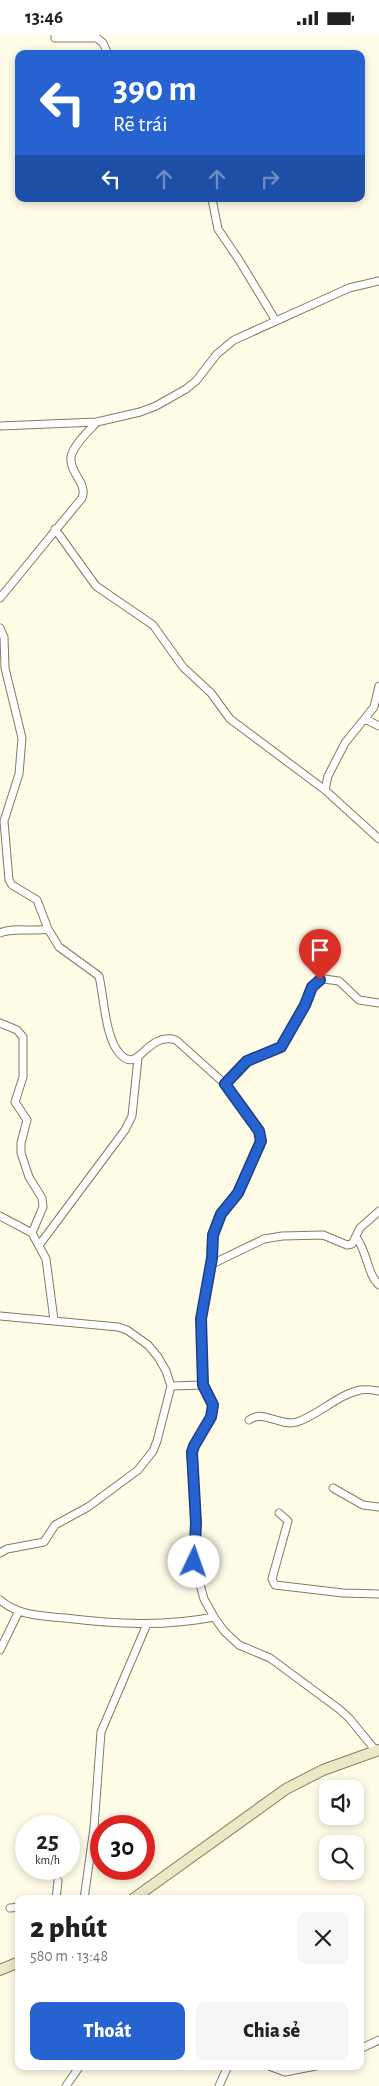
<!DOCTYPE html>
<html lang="vi">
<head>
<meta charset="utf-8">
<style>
  :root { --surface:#fff; --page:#f6f6f6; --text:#222; --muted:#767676; --accent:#2663d0 }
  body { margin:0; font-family:"Alegreya Sans",sans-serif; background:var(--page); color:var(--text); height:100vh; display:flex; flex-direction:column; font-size:19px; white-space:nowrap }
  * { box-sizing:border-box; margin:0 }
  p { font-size:16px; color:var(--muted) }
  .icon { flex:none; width:28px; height:28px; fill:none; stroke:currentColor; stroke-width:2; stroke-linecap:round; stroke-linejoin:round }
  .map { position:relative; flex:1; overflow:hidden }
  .side { position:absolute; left:15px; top:1860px; width:349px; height:175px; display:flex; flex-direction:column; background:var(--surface); border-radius:10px; box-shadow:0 2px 8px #0003 }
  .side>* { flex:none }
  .banner { position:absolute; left:15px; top:15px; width:350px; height:152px; border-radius:10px; box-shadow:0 2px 8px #0003; background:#2663d0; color:#fff; overflow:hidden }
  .fabs { position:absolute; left:319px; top:1745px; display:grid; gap:10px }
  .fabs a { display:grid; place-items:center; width:45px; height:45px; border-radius:10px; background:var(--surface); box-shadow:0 2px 8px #0003; font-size:25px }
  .speed { position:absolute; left:15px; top:1780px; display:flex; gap:10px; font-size:25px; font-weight:700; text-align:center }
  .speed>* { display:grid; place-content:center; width:65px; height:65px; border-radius:50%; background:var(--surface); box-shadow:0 2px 8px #0003; line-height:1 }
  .speed small { font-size:12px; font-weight:400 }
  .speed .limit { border:8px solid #d22; background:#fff; color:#111 }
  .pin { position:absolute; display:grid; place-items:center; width:42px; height:42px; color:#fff; margin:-51px -21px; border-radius:50% 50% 50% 0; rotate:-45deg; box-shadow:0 0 5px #0007 }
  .pin .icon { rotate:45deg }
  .me { position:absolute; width:55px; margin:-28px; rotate:3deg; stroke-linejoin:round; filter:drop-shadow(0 0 4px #0008) }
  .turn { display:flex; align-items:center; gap:18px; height:105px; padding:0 15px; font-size:22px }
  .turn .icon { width:65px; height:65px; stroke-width:2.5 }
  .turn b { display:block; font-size:35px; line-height:42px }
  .lanes { display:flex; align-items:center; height:48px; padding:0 15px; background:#0003; justify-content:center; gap:25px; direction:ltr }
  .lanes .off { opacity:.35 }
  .round { display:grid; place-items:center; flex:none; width:52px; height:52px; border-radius:10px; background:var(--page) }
  .headline { display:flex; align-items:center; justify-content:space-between; height:85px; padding:0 15px }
  h1 { font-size:30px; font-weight:800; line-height:38px }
  .action { display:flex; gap:10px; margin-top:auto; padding:10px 15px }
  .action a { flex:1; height:58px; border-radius:10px; background:var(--accent); color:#fff; font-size:20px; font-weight:800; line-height:58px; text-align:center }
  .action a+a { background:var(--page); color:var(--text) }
  .status { display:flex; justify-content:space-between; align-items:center; height:35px; padding:0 25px; background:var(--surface); direction:ltr }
  .status svg { height:14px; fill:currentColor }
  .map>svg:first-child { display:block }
</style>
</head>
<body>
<div class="status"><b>13:46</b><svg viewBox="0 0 49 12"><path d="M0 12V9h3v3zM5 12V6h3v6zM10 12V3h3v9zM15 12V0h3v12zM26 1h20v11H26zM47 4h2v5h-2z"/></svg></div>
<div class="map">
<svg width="379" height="2051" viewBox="0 0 379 2051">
  <rect width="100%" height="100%" fill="#fefbe7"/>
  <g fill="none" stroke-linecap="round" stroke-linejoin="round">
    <g stroke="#817d5e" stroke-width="9">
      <path id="street" d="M55 0V3H97L103 8 108 19
        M212 164 218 194 239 225 276 286
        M0 391 97 387 140 377 156 371 186 354 196 346 217 319 234 305 349 253 379 246
        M55 494 96 551 153 590 183 632 211 658 230 684 325 755 379 804
        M0 563 82 463C88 448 69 438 71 422 73 410 89 396 97 387
        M0 593 4 602 5 633 22 703 19 739 4 786 9 845 12 850 37 865 48 894 59 912 99 941C104 962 105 1003 120 1019 139 1040 146 996 176 1005L225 1049 261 1101 260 1112 248 1133 238 1158 221 1179 213 1200 212 1223 201 1284 203 1350 213 1370 211 1382 194 1411 193 1417 196 1488 194 1527 204 1564 214 1582
        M365 684 379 691
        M325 755 328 741 345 708 374 672 379 651
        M0 898C12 892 33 897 48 894
        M0 988 17 995 23 1002V1042L15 1067 27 1085 21 1108V1118L29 1142 42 1163 43 1172 32 1198 46 1224 54 1285
        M225 1049 247 1027 281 1012 305 970 312 952 320 945 324 944 339 946 359 965 379 968
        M0 1181 32 1198
        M356 1202C368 1218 367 1239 379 1250
        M40 1209 125 1095 132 1081 138 1023
        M210 1230 264 1204 282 1201 323 1200 347 1210 352 1209 360 1193 379 1176
        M0 1281 118 1292 127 1295 148 1310 158 1322 166 1336 171 1351 157 1406 153 1416 138 1435 88 1472 55 1490 44 1507 7 1514 0 1518
        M171 1351 203 1350
        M249 1385C263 1374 280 1392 297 1387 319 1380 337 1360 360 1355 366 1354 373 1355 379 1356
        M333 1453 363 1470 379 1472
        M279 1478 288 1486 272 1544 275 1550 343 1558 379 1559
        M0 1565C19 1581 42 1581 65 1583 115 1589 164 1592 214 1582L224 1596 239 1610 270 1623 339 1674 349 1683 376 1716
        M0 1615 19 1576
        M56 1864 58 1846
        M84 1864 94 1793 101 1697 147 1589
        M10 1873 19 1872
        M360 2014 379 2005
        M269 2031 285 2037 316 2031
        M66 2051 80 2031
        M219 2051 228 2031"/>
    </g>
    <g stroke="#817d5e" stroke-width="12">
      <path id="secondary" d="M133 1864 286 1754 323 1735 379 1715
        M0 1935 19 1927"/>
    </g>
    <use href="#street" stroke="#fff" stroke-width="7"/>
    <use href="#secondary" stroke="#ece8c6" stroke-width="10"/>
  </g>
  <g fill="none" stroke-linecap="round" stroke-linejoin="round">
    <g stroke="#194087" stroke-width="12">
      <path id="route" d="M194 1527 196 1488 192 1417 194 1411 211 1382 213 1370 203 1350 201 1284 212 1223 213 1200 221 1179 238 1158 261 1106 259 1096 225 1049 247 1026 281 1012 305 970 312 952 320 945"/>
    </g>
    <use href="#route" stroke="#2663d0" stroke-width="9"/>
  </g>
</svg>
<div class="fabs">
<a><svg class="icon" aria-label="sound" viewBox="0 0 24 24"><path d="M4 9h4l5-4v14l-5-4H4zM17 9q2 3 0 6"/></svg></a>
<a><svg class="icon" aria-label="search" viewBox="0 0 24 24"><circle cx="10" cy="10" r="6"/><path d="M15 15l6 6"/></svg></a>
</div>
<div class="speed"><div>25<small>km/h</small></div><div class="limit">30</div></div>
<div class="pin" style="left:320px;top:945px;background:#d93025"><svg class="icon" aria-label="arrive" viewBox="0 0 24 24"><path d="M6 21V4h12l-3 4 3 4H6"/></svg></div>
<svg class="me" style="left:194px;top:1527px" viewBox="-20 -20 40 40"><circle r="19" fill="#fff"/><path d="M0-13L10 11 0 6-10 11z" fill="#2663d0"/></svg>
<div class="banner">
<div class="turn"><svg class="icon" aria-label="left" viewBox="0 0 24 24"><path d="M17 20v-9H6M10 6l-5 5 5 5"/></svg><div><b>390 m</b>Rẽ trái</div></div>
<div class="lanes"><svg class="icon" aria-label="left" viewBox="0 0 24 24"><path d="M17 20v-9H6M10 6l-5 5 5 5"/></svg><svg class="icon off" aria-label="ahead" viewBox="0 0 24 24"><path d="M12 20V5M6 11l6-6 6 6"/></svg><svg class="icon off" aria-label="ahead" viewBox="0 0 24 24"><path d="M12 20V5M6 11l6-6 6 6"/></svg><svg class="icon off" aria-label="right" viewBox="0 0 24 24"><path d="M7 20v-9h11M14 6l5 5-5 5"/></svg></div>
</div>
<section class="side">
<div class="headline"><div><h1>2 phút</h1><p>580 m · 13:48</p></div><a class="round"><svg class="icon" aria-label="close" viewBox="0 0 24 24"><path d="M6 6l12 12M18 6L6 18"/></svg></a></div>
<div class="action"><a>Thoát</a><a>Chia sẻ</a></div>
</section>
</div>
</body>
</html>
